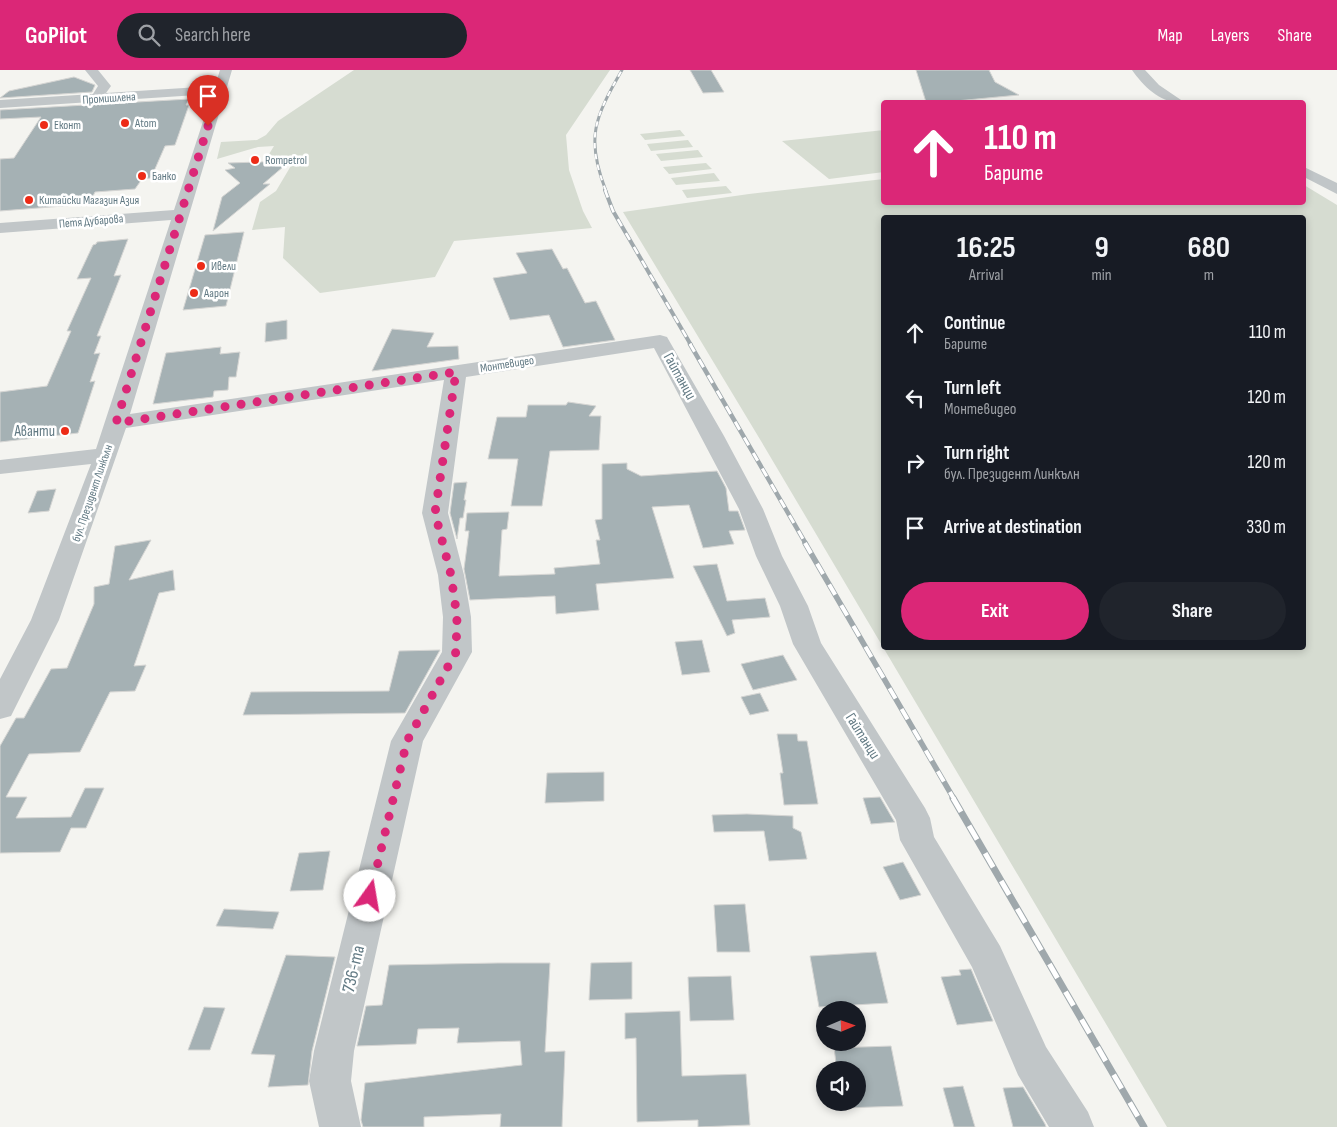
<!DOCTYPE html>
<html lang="en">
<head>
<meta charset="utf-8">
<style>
  :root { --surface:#171b24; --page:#20242c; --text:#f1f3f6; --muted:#9ea1a6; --accent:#db2777 }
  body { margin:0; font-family:"Sofia Sans Condensed",sans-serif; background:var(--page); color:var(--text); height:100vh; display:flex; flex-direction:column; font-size:19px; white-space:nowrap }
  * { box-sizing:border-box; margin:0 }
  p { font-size:16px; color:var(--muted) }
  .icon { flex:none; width:28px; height:28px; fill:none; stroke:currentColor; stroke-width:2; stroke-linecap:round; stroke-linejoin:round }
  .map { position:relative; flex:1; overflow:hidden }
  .panel { position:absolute; left:881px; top:145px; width:425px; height:435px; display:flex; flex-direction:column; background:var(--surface); border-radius:5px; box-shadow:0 2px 8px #0003 }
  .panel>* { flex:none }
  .hud { position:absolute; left:881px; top:30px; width:425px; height:105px; border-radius:5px; box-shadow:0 2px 8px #0003; background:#db2777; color:#fff; overflow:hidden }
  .needle { width:32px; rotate:88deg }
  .controls { position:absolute; left:816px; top:931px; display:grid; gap:10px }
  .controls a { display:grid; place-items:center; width:50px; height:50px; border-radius:50%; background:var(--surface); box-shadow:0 2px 8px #0003; font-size:25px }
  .pin { position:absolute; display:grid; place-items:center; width:42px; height:42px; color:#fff; margin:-51px -21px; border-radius:50% 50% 50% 0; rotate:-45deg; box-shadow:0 0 5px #0007 }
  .pin .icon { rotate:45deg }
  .me { position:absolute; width:55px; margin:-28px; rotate:13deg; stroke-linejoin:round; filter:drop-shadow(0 0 4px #0008) }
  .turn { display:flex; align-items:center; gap:18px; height:105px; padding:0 20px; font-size:22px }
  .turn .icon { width:65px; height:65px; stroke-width:2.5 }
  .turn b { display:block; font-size:35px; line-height:42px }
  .eta { display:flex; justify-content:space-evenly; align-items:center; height:85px; text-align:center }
  .eta b { font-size:30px; font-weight:700; line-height:35px }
  .action { display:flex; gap:10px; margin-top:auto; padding:10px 20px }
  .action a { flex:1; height:58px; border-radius:30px; background:var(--accent); color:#fff; font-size:20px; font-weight:700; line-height:58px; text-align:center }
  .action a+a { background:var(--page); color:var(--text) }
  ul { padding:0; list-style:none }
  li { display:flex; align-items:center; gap:15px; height:65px; padding:0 20px }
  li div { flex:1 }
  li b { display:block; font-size:19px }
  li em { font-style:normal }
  header { display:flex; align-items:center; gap:30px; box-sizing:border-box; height:70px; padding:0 25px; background:var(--accent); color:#fff }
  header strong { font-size:24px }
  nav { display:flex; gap:28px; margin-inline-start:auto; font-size:18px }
  .search { width:350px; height:45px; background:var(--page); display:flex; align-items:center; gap:12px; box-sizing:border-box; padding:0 18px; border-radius:28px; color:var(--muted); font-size:19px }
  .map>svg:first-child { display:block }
</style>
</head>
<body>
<header>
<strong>GoPilot</strong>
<div class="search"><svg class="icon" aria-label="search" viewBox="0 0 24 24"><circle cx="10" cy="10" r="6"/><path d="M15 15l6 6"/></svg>Search here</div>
<nav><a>Map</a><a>Layers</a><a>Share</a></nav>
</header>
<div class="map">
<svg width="1337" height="1057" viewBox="0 0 1337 1057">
  <rect width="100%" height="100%" fill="#f4f4f0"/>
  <path fill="#d6dcd1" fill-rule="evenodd" d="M354 0H610L566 65 569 100 583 141 592 158 454 171 435 207 320 223 283 188 285 157 252 160 260 132 276 121 295 89H266L274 76 258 77 217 89 221 72 257 70 266 65 278 51Z
    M680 60 685 66 645 70 640 64Z
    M884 60V102L829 109 782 71Z
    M688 70 693 77 651 81 647 74Z
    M698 80 703 87 661 91 656 84Z
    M706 93 712 99 669 104 663 97Z
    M714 103 720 111 676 115 671 108Z
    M884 109V132H1304V115L1337 135V1057H1167L761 371 623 142 749 124ZM884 148H1304V578H884Z
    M726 116 732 123 687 128 682 120Z"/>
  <path fill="#a5b1b4" stroke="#d5d5d3" d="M690 0H711L724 22 703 23Z
    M916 0H989L995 12 1019 25 945 32H926Z
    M74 7 95 15 92 22 0 28 9 21Z
    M189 29 186 35H189L175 75 165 76 151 108 142 109 135 119 95 122 89 134 0 141V89L14 88 41 47 0 49V40Z
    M290 91 263 114H270L213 161 222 127 240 113 225 100 235 98 228 93Z
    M244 162 226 236 183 240 205 165Z
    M128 169 114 206 121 205 97 266H101L94 284 100 283 90 312 95 311 78 363 0 372V322L47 316 71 261H67L91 208 77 209 93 175 96 174 97 172Z
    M552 179 563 199 567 198 585 233 596 231 615 270 563 277 549 245 510 250 493 208 527 203 516 183Z
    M287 250V269L265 272 266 253Z
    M392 259 434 263 427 277 458 276 459 289 372 301Z
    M221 277 220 284 240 282 236 307H229L228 320 214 321 213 327 153 334 166 283Z
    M568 332 596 336 589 346H601L599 380 550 381 542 436H511L518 389H488L497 347H526L528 335H566Z
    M627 393V399L641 406 717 401 726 418 729 441H738L745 460 729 461 734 474 703 478 689 435 652 437 674 508 596 514 599 540 556 544 555 526 470 530 464 499 469 461H465L467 443 509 442 507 459 502 460 499 506 555 504 554 498 600 494 596 470H600L595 450 602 449V394Z
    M467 412 464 430H466L463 448H460L457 469 450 443 454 413Z
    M56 419 49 441 28 443 37 421Z
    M151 470 129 510 173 500 175 520 159 523 134 596 146 595 135 621 110 622 80 682 29 684 6 727H27L16 748 71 747 85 718H104L86 758H71L60 782 0 783V676L16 648H24L51 599 67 598 94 534V517L109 514 115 476Z
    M717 494 727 531 765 528 770 547 732 550 735 563 727 566 693 496Z
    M702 570 710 602 682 605 675 572Z
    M440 580 405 643 243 645 251 622 389 621 399 581Z
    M783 585 797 610 753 620 741 594Z
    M760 623 769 641 750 645 741 627Z
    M777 664H797L798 671H807L818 734 784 735 780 703H783Z
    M604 702V731L545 733 547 703Z
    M880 727 894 751 895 752 871 754 863 728Z
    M747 744 793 746V758L801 762 807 789 769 791 764 761 714 762 712 745Z
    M330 781 323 820 290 821 299 783Z
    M903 792 921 825 900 830 883 797Z
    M745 834 750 882H717L714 835Z
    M224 839 279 842 273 859 216 856Z
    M876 882 888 933 819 937 810 886Z
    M286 885 335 887 312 981 308 1015 268 1017 275 985 251 984Z
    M632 892V929L589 930 591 893Z
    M498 893H550L545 982 565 981 562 1057H500L501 1044 424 1047V1057H363L361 1050 365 1013 522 995 520 971 457 973 459 958 418 959 416 974 357 976 366 936 382 935 389 895Z
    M971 899 993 951 957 955 941 907 961 905 959 900Z
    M731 906 734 950 690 951 688 907Z
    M204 937 225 938 210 980H188Z
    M680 941 682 1006 746 1004 750 1055 698 1057V1050L637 1052 636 968 625 969V943Z
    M891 976 903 1036 843 1038 842 1032H858V1000H837L834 978Z
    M963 1016 975 1057H954L943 1018Z
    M1023 1017 1045 1054 1046 1057H1013L1003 1018Z"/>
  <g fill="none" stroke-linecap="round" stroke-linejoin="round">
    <path fill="#c1c6c8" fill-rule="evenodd" d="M85 0H98L111 16 106 23 215 16 220 0H232L130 344 660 265 667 267 724 366 763 439 782 486 808 536 821 573 925 738 930 748 934 767 1000 876 1046 977 1088 1042 1094 1057H1049L1018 1005 972 897 900 770 896 750 793 574 780 536 756 486 739 439 654 278 466 307 448 443 464 505 471 547 472 582 423 671 354 981 351 1011 361 1057H319L309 1011 314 981 391 671 442 582 443 547 438 505 422 443 444 310 126 358 59 550 11 646 0 649V609L31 550 91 394 0 404V390L96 379 171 150 0 163V153L174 140 212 24 0 38V30L93 24 98 16Z
      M1132 0H1145L1159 15 1184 32C1162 35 1144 17 1132 0Z
      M1304 97 1337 113V124L1304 107Z"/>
    <g stroke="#9fa8ac" stroke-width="3">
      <path id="rail-far4" d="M606 121C585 68 595 47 622 0"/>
    </g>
    <g stroke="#9fa8ac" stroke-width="4">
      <path id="rail-far3" d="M605 120 613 141 691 275"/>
    </g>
    <g stroke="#9fa8ac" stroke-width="4.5">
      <path id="rail-far2" d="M690 274 806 474"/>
    </g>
    <g stroke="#9fa8ac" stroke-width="5.5">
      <path id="rail-far1" d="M805 473 954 729"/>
    </g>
    <g stroke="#9fa8ac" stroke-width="7">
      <path id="rail" d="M953 728 1144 1057"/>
    </g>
    <use href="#rail-far4" stroke="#fff" stroke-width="2" stroke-dasharray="5.5" stroke-linecap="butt"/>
    <use href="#rail-far3" stroke="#fff" stroke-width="2.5" stroke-dasharray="8" stroke-linecap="butt"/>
    <use href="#rail-far2" stroke="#fff" stroke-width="3" stroke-dasharray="9" stroke-linecap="butt"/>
    <use href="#rail-far1" stroke="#fff" stroke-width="4" stroke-dasharray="12" stroke-linecap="butt"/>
    <use href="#rail" stroke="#fff" stroke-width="5" stroke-dasharray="16" stroke-linecap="butt"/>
  </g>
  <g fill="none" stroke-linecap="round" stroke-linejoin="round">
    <path stroke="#db2777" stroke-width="9" stroke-dasharray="0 16.2" d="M208 56 116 353 456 302 435 443 451 505 457 547 456 582 407 671 370 826"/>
  </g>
  <g fill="#ed2b17" stroke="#fff" stroke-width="2">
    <circle cx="125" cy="53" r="5"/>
    <circle cx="44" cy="55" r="5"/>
    <circle cx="255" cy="90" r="5"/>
    <circle cx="142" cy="106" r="5"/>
    <circle cx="29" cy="130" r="5"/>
    <circle cx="201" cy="196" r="5"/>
    <circle cx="194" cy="223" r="5"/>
    <circle cx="65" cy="361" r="5"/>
  </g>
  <g text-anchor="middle" stroke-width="5" stroke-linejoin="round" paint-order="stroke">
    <g font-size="12" fill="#617983" stroke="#fff">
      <text transform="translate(109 28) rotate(-4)" y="4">Промишлена</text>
      <text transform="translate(91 151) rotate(-5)" y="4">Петя Дубарова</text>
      <text transform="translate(507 294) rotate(-9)" y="4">Монтевидео</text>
      <text transform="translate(92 423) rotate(-71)" y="4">бул. Президент Линкълн</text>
    </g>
    <g font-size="12" fill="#617983" stroke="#fff" text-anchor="start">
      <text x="135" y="57">Atom</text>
      <text x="54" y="59">Еконт</text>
      <text x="265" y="94">Rompetrol</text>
      <text x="152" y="110">Банко</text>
      <text x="39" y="134">Китайски Магазин Азия</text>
      <text x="211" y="200">Ивели</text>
      <text x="204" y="227">Аарон</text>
    </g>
    <g font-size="15" fill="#617983" stroke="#fff">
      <text transform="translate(680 306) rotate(61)" y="5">Гайтанци</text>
      <text transform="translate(863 666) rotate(58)" y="5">Гайтанци</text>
    </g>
    <g font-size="15" fill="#617983" stroke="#fff" text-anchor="end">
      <text x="55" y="366">Аванти</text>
    </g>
    <g font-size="18" fill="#617983" stroke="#fff">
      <text transform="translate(353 899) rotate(-77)" y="6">736-та</text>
    </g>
  </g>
</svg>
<div class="controls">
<a><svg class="needle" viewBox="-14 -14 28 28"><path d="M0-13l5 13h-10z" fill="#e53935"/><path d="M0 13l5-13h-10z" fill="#9ea1a6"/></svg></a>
<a><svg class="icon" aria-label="sound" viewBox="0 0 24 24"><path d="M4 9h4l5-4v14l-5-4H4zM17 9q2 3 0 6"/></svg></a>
</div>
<div class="pin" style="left:208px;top:56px;background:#d93025"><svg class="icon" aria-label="arrive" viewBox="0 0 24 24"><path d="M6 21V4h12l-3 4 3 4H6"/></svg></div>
<svg class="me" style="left:370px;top:826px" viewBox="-20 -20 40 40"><circle r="19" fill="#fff"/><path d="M0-13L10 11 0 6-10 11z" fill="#db2777"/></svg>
<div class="hud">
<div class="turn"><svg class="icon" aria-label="ahead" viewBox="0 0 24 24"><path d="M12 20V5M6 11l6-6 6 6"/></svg><div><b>110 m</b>Барите</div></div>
</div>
<section class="panel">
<div class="eta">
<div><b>16:25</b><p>Arrival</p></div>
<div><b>9</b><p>min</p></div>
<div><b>680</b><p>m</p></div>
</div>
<ul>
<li><svg class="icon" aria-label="ahead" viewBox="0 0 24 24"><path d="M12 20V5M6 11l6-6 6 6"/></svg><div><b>Continue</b><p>Барите</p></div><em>110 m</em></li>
<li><svg class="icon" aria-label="left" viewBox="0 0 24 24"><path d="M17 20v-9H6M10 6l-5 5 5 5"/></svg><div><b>Turn left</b><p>Монтевидео</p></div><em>120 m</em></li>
<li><svg class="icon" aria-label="right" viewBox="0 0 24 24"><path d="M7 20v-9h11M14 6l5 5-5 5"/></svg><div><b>Turn right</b><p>бул. Президент Линкълн</p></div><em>120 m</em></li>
<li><svg class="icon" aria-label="arrive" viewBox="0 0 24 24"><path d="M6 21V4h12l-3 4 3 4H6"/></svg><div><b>Arrive at destination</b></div><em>330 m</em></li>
</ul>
<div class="action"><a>Exit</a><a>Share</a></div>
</section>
</div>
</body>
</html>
